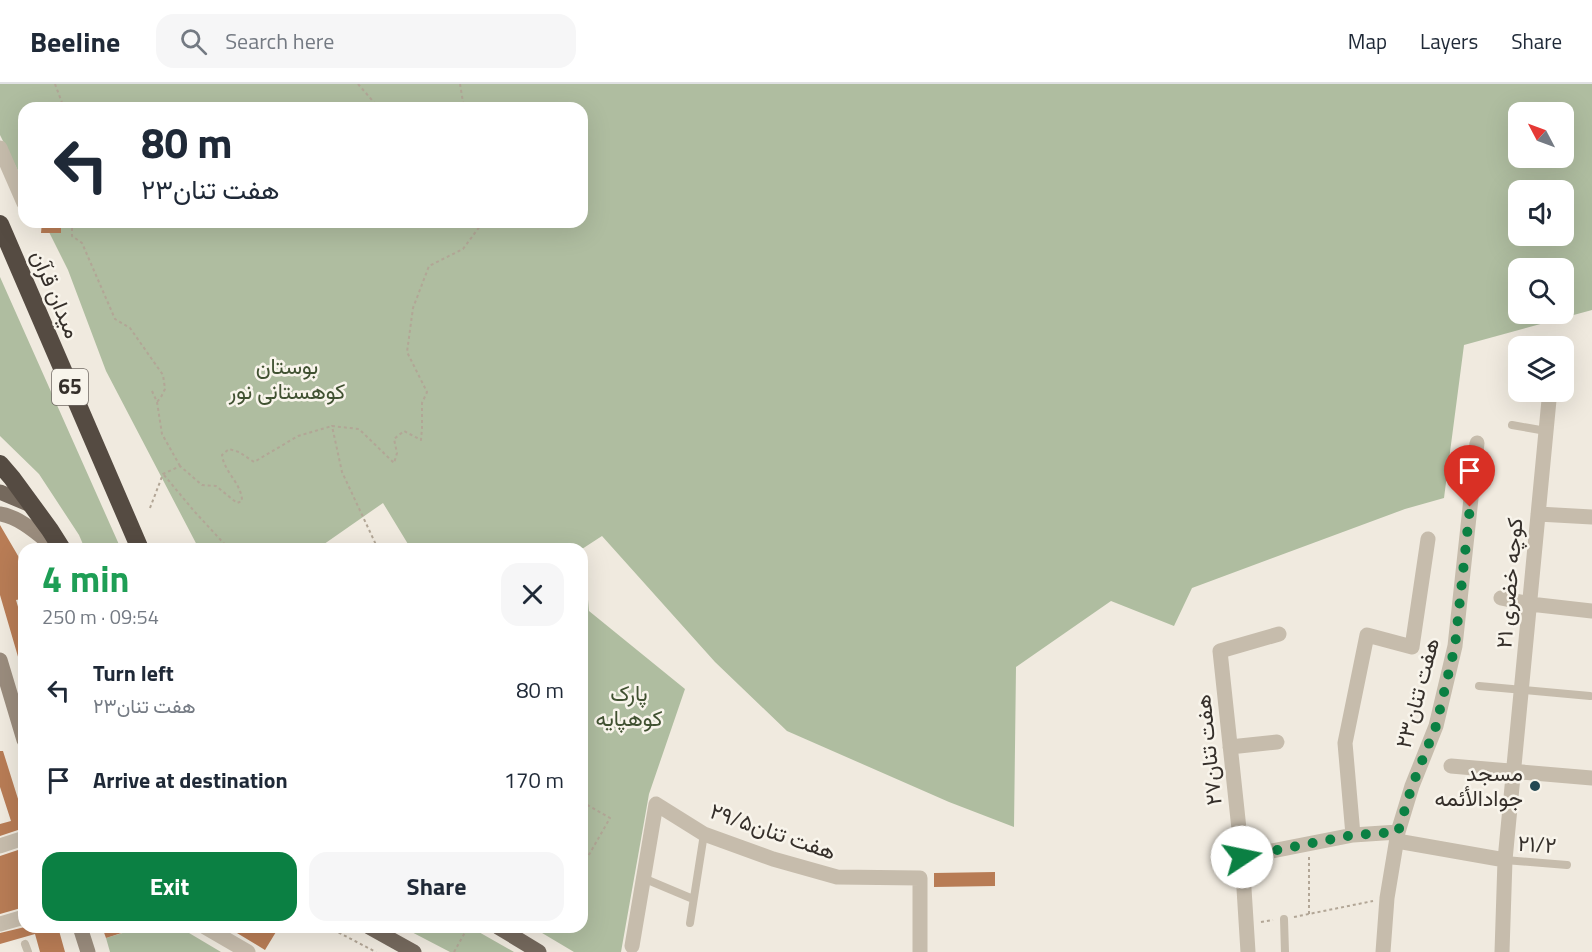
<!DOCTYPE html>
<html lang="en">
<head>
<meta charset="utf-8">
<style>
  :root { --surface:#fff; --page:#f6f6f7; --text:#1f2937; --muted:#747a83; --line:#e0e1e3; --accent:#0b8043 }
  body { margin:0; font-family:"Titillium Web",Vazirmatn,sans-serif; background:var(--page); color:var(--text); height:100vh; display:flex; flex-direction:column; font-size:22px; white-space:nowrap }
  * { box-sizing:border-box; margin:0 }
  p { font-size:20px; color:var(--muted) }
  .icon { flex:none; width:33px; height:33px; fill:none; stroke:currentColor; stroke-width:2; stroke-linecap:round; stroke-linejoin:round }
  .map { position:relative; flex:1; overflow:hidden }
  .sheet { position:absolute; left:18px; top:459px; width:570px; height:390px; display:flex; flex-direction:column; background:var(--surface); border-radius:18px; box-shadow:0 6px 24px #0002 }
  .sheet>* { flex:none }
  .banner { position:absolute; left:18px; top:18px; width:570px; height:126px; border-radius:18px; box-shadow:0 6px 24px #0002; background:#fff; color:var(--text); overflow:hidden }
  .needle { width:39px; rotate:311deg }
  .buttons { position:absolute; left:1508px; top:18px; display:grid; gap:12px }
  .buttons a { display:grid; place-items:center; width:66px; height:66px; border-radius:12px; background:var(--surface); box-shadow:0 6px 24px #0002; font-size:30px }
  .pin { position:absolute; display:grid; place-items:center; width:51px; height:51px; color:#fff; margin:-62px -26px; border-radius:50% 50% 50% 0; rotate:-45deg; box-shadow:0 0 6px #0007 }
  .pin .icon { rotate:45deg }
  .me { position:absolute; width:66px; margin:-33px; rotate:79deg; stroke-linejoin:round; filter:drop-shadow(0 0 4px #0008) }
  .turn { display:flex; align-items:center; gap:21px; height:126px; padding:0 24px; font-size:27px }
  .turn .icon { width:78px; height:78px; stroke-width:2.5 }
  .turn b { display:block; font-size:42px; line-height:51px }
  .round { display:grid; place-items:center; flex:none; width:63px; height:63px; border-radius:18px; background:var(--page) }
  .overview { display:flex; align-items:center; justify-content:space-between; height:102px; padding:0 24px }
  h1 { font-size:36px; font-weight:700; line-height:45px; color:#1e9e55 }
  .primary-button { display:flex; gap:12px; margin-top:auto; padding:12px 24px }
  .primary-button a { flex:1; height:69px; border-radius:18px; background:var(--accent); color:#fff; font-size:24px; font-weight:700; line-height:69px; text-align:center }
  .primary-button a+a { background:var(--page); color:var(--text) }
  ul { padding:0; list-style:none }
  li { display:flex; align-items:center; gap:18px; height:90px; padding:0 24px }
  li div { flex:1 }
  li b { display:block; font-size:22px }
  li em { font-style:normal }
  header { display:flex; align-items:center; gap:36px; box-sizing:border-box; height:84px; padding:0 30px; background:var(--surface); border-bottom:2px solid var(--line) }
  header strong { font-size:28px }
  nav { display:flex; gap:33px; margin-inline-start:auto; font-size:21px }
  .search { width:420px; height:54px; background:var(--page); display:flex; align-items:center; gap:15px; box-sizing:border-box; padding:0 21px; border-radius:18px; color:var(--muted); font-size:22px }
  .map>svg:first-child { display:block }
</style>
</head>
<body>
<header>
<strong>Beeline</strong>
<div class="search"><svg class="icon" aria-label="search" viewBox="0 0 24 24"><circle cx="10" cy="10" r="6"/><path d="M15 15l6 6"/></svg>Search here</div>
<nav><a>Map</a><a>Layers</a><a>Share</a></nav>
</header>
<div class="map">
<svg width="1592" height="868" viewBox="0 0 1592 868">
  <rect width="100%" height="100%" fill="#f0eadf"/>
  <path fill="#afbda0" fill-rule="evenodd" d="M0 0H1592V226L1464 261 1444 414 1405 425 1192 504 1174 542 1111 517 1016 583 1014 743 949 718 787 647 715 578 602 452 582 465H411L383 419 317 465H199L106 287 68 186 44 138H582V24H24V99L0 51ZM1518 28H1563V74H1518ZM1518 106H1563V152H1518ZM1518 184H1563V230H1518Z
    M0 193 121 465H85L79 451 39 390 0 352Z
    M582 503 587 504 589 527 685 605 649 710 621 868H574L532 843H582Z
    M142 843H179L221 868H110L106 854Z
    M402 843H470L514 868H450Z"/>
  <path fill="#b87c55" d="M42 138H61V149H41Z
    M0 441 24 482V504L18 505 21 515 16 516 24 543V583H21L0 511Z
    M0 667H3L24 734V744L0 752V740L11 737 0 703Z
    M24 764V820H20L21 824 0 830V772Z
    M995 788V802L934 803V789Z
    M25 843H58L65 868H40L35 850 0 860V849Z
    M102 843H134V845L106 854Z
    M227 843H279L265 866Z"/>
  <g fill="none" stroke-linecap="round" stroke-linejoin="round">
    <path stroke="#b2a696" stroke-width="2" stroke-dasharray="3 3" stroke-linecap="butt" d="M55 0 64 24
      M358 0 379 24
      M460 0 464 24
      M72 138V152L82 159 115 235 130 244 163 291 165 305 161 313 157 318
      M152 307 157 318 162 350 180 382
      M164 391 194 427 229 465
      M150 424 163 390 180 382 202 401 216 402 237 419 242 417C242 400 224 388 222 371L229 365 239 368 254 378 298 352 332 342
      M378 465 342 388 332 342 359 345 394 379 397 369 394 355 404 347 421 356 422 344V319L427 308 407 268 413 224 429 182 463 165 483 138
      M582 718 610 734 582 783
      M1309 773V830
      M1294 833 1373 817
      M1261 838 1273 836
      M328 843 376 868
      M454 868 468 843"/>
    <path stroke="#c6bcac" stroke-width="8" d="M1512 341 1546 347
      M1479 602 1590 612
      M1505 776 1567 781
      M643 794 693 815
      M1284 835 1285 868
      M690 839 704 750
      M25 860 28 868"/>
    <path stroke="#c6bcac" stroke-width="15" d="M0 64 24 119
      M1538 430 1592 433
      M1501 514 1530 520 1592 527
      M1230 663 1277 658
      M1451 682 1592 694
      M1353 751 1345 659 1367 551 1412 563 1428 455
      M1397 757 1505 776
      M0 762 24 754
      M1242 773 1353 751 1398 748
      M0 840 24 833
      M205 843 248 868
      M632 862 656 720 704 750 773 775 837 793 920 794V868
      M1248 868 1242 773 1220 567 1279 550
      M1383 868 1387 814 1398 748 1412 702 1436 642 1455 562 1477 359
      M1502 868 1505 776 1549 316"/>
    <path stroke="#9a8c7d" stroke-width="15" d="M0 430C21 433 41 453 57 465
      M0 576 24 656
      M80 843 88 868"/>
    <path stroke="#75695d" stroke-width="15" d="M0 408 33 422
      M369 843 414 868
      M498 843 539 868"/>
    <path stroke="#554b42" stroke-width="18" d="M0 140 140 465
      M0 380 12 394 50 446 62 465"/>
  </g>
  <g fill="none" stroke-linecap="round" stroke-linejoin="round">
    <path stroke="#0b8043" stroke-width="10" stroke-dasharray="0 18" d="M1242 773 1353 751 1398 748 1412 702 1436 642 1455 562 1470 423"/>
  </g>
  <circle fill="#244852" stroke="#f8f4eb" stroke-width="2" cx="1535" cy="702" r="6"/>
  <g text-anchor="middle" stroke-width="5" stroke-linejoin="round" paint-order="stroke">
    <rect fill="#f8f4eb" stroke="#706a64" stroke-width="1.5" x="52" y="285" width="36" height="36" rx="4.5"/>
    <g font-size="21" font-weight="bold" fill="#352f2a">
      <text x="70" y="310">65</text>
    </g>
    <g font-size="22" fill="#352f2a" stroke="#f8f4eb">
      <text transform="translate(56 210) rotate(67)" y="8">میدان قرآن</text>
      <text transform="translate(1509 499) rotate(-85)" y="8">کوچه خضری ۲۱</text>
      <text transform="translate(1417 609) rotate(-75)" y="8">هفت تنان۲۳</text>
      <text transform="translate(1208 666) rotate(-96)" y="8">هفت تنان۲۷</text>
      <text transform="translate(773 747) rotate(19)" y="8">۲۹/۵هفت تنان</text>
      <text transform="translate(1537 760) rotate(4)" y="8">۲۱/۲</text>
    </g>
    <g font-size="22" fill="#405131" stroke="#f8f4eb">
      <text x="287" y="290">بوستان<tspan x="287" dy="25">کوهستانی نور</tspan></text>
      <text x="629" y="617">پارک<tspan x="629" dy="25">کوهپایه</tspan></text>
    </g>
    <g font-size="22" fill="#352f2a" stroke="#f8f4eb" text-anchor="end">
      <text x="1523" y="697">مسجد<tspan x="1523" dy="25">جوادالأئمه</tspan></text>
    </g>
  </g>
</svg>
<div class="buttons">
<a><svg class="needle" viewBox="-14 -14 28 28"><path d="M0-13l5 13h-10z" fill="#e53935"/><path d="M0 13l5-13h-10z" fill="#747a83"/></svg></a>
<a><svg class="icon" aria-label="sound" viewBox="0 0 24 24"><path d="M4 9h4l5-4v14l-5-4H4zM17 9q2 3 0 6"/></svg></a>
<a><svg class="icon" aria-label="search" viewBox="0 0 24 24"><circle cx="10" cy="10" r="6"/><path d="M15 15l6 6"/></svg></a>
<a><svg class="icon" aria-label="layers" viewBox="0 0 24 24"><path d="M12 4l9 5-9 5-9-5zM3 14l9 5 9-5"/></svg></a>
</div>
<div class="pin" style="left:1470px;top:423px;background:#d93025"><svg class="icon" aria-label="arrive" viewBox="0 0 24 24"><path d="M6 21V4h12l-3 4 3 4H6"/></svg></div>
<svg class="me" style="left:1242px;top:773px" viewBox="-20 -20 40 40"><circle r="19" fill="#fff"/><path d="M0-13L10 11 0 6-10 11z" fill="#0b8043"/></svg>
<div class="banner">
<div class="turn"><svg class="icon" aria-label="left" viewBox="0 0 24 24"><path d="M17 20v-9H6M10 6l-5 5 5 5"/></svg><div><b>80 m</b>هفت تنان۲۳</div></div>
</div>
<section class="sheet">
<div class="overview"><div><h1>4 min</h1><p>250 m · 09:54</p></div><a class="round"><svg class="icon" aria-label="close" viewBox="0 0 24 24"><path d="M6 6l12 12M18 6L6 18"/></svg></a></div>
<ul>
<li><svg class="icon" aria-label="left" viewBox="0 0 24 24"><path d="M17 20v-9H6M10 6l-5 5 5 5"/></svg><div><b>Turn left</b><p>هفت تنان۲۳</p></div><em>80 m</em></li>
<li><svg class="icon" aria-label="arrive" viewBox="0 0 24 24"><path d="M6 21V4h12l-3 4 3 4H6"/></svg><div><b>Arrive at destination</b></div><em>170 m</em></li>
</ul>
<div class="primary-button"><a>Exit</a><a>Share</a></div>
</section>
</div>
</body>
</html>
